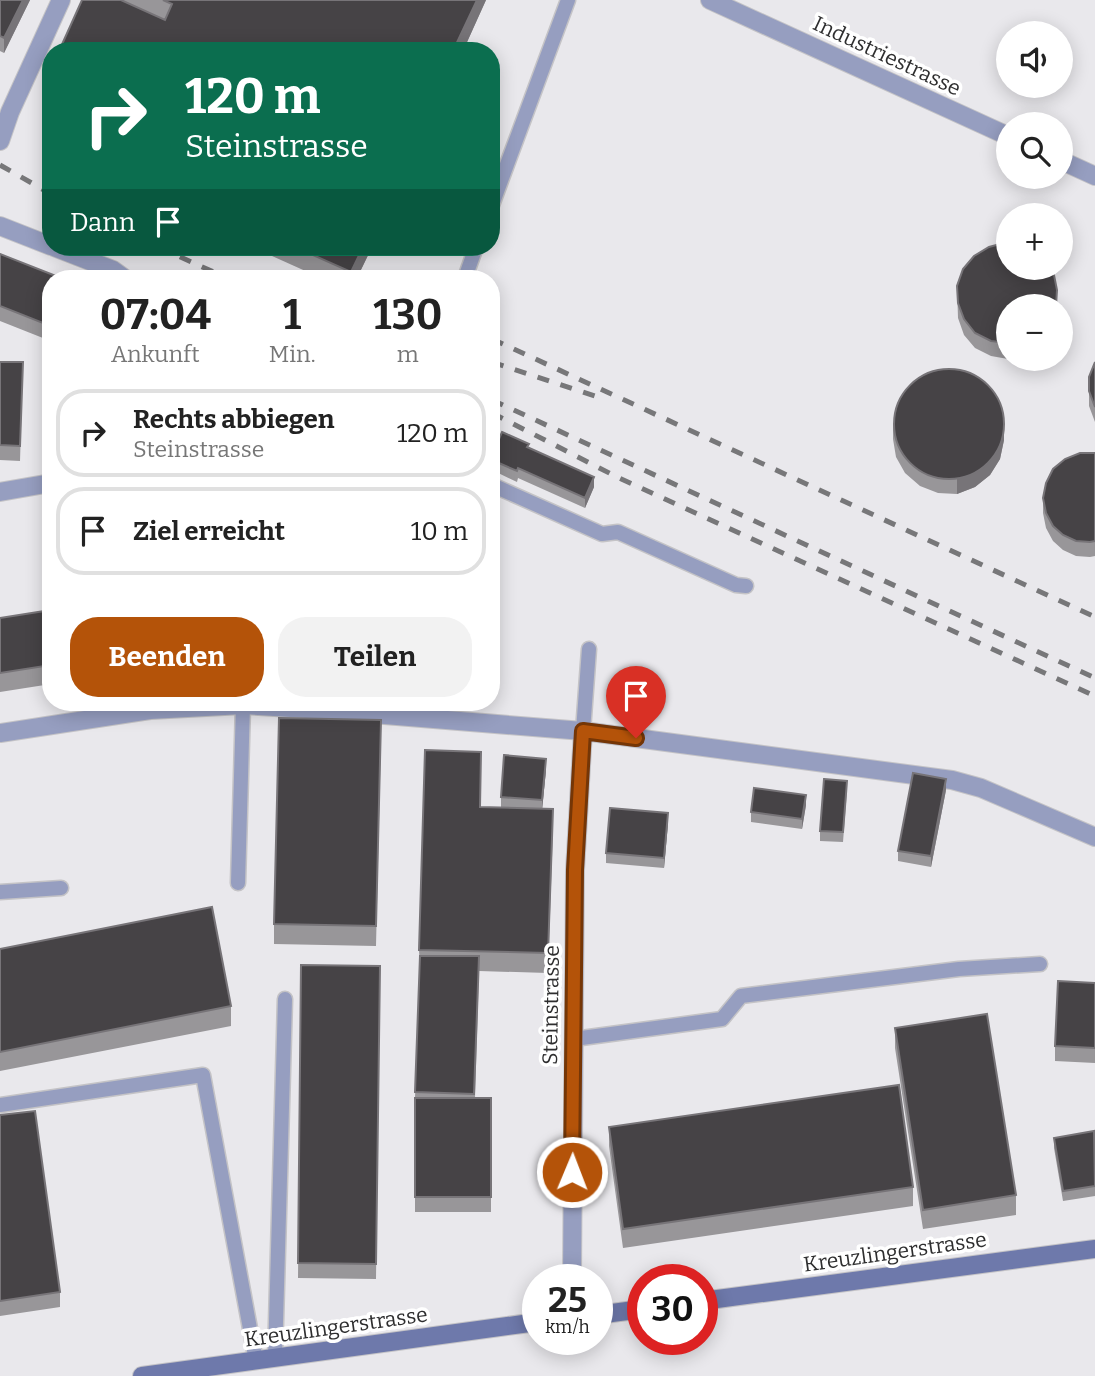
<!DOCTYPE html>
<html lang="de">
<head>
<meta charset="utf-8">
<style>
  :root { --surface:#fff; --page:#f2f2f2; --text:#222; --muted:#767676; --line:#e0e0e0; --accent:#b45309 }
  body { margin:0; font-family:Bitter,serif; background:var(--page); color:var(--text); height:100vh; display:flex; flex-direction:column; font-size:26px; white-space:nowrap }
  * { box-sizing:border-box; margin:0 }
  p { font-size:23px; color:var(--muted) }
  .icon { flex:none; width:38px; height:38px; fill:none; stroke:currentColor; stroke-width:2; stroke-linecap:round; stroke-linejoin:round }
  .map { position:relative; flex:1; overflow:hidden }
  .panel { position:absolute; left:42px; top:270px; width:458px; height:441px; display:flex; flex-direction:column; background:var(--surface); border-radius:28px; box-shadow:0 4px 18px #0003 }
  .panel>* { flex:none }
  .banner { position:absolute; left:42px; top:42px; width:458px; height:214px; border-radius:28px; box-shadow:0 4px 18px #0003; background:#0b6e4f; color:#fff; overflow:hidden }
  .fabs { position:absolute; left:996px; top:21px; display:grid; gap:14px }
  .fabs a { display:grid; place-items:center; width:77px; height:77px; border-radius:50%; background:var(--surface); box-shadow:0 4px 18px #0003; font-size:35px }
  .speed { position:absolute; left:522px; top:1264px; display:flex; gap:14px; font-size:35px; font-weight:700; text-align:center }
  .speed>* { display:grid; place-content:center; width:91px; height:91px; border-radius:50%; background:var(--surface); box-shadow:0 4px 18px #0003; line-height:1 }
  .speed small { font-size:18px; font-weight:400 }
  .speed .limit { border:10px solid #d22; background:#fff; color:#111 }
  .pin { position:absolute; display:grid; place-items:center; width:60px; height:60px; color:#fff; margin:-72px -30px; border-radius:50% 50% 50% 0; rotate:-45deg; box-shadow:0 0 7px #0007 }
  .pin .icon { rotate:45deg }
  .me { position:absolute; width:77px; margin:-38px; rotate:1deg; stroke-linejoin:round; filter:drop-shadow(0 0 5px #0008) }
  .turn { display:flex; align-items:center; gap:24px; height:147px; padding:0 28px; font-size:32px }
  .turn .icon { width:91px; height:91px; stroke-width:2.5 }
  .turn b { display:block; font-size:49px; line-height:60px }
  .then { display:flex; align-items:center; height:66px; padding:0 28px; background:#0003; gap:14px; font-size:26px }
  .eta { display:flex; justify-content:space-evenly; align-items:center; height:119px; text-align:center }
  .eta b { font-size:42px; font-weight:700; line-height:49px }
  .primary-button { display:flex; gap:14px; margin-top:auto; padding:14px 28px }
  .primary-button a { flex:1; height:80px; border-radius:28px; background:var(--accent); color:#fff; font-size:28px; font-weight:700; line-height:80px; text-align:center }
  .primary-button a+a { background:var(--page); color:var(--text) }
  ul { padding:0; list-style:none }
  li { display:flex; align-items:center; gap:21px; height:88px; margin:0 14px 10px; padding:0 14px; border:4px solid var(--line); border-radius:28px }
  li div { flex:1 }
  li b { display:block; font-size:26px }
  li em { font-style:normal }
  .map>svg:first-child { display:block }
</style>
</head>
<body>
<div class="map">
<svg width="1095" height="1376" viewBox="0 0 1095 1376">
  <rect width="100%" height="100%" fill="#e9e8ec"/>
  <g fill="none" stroke-linecap="round" stroke-linejoin="round">
    <g stroke="#c4c3c6" stroke-width="17">
      <path id="lane" d="M492 205 568 0
        M465 278 476 247
        M492 485 602 534 618 532 736 585 746 586
        M583 731 589 649
        M238 883 243 705
        M0 892 61 888
        M574 1039 722 1019 741 996 959 969 1040 964
        M0 1105 203 1075 256 1361
        M275 1358 285 999"/>
    </g>
    <g stroke="#c4c3c6" stroke-width="20">
      <path id="street" d="M710 0 1008 136
        M0 141 10 112 61 0
        M1060 160 1095 176
        M0 226 51 246
        M54 247 113 270 124 278
        M0 492 51 483
        M0 733 150 710 243 705 323 710 583 731 952 780 981 788 1095 837
        M572 1279 575 870 583 731"/>
    </g>
    <g stroke="#c4c3c6" stroke-width="20">
      <path id="secondary" d="M702 1301 1095 1249
        M597 1315 642 1309
        M142 1376 537 1322"/>
    </g>
    <use href="#lane" stroke="#969ec0" stroke-width="14"/>
    <use href="#street" stroke="#969ec0" stroke-width="18"/>
    <use href="#secondary" stroke="#6e79ab" stroke-width="18"/>
    <path stroke="#777779" stroke-width="5" stroke-dasharray="12 12" stroke-linecap="butt" d="M0 165 51 194
      M158 247 227 278
      M492 339 1095 617
      M492 362 598 397
      M492 400 1095 678
      M492 413 619 478 1095 696"/>
  </g>
  <path fill="#989699" d="M0 0H30L4 53 0 51Z
    M82 0H486L463 51H59Z
    M51 68V98L47 96V77Z
    M252 247H372L357 278H321Z
    M0 254 61 278 48 340 0 321Z
    M957 286 1057 290V306H1008V359L991 356 975 348 964 335 958 318Z
    M0 362H23L20 461 0 460Z
    M1095 362V422L1089 406V377Z
    M893 424 1004 440 1000 459 990 475 975 487 957 494 938 493 920 486 905 473 896 457 893 439Z
    M529 448 594 487 585 508 518 478 517 482 492 470V455Z
    M1095 453V556L1090 557 1076 556 1063 550 1053 541 1046 528 1043 513V498Z
    M51 610V684L0 692V618Z
    M381 739 376 946 274 944V924Z
    M546 770 542 809 553 829 548 973 479 971 475 1098H491V1212H415V1098L420 969 419 950 481 771 480 807 511 808 501 807V797Z
    M946 790 931 867 898 861V851Z
    M847 791 843 842 820 841V831Z
    M806 805 802 829 751 822V812Z
    M668 823 664 868 606 863V853Z
    M0 949 231 1006V1026L0 1071Z
    M301 965 380 966 376 1279 298 1278Z
    M1095 983V1063L1055 1061V1046Z
    M895 1028 1016 1195V1215L923 1229 895 1048Z
    M0 1115 60 1292V1307L0 1316Z
    M609 1127 913 1187V1206L623 1248 609 1146Z
    M1095 1136V1196L1063 1201 1054 1148V1138Z"/>
  <path fill="#777478" d="M23 0H30L4 53V38Z
    M477 0H486L463 51H453Z
    M363 247H372L357 278H351V272Z
    M51 317V332L48 340V325Z
    M1004 425V440L1000 459 990 475 975 487 957 494V478Z
    M594 477V487L585 508V498Z
    M546 759V770L542 811V800Z
    M946 779V790L931 867V856Z
    M806 795V805L802 829V819Z
    M668 813V823L664 868V858Z"/>
  <path fill="#464346" stroke="#777478" stroke-width="2" d="M0 0H23L4 38 0 36Z
    M82 0H121L165 20 172 4 163 0H477L453 51H59Z
    M51 68V79L47 77Z
    M1004 243H1008V268H1050L1054 275 1057 290 1056 306H1008V343L991 341 975 333 964 319 958 303 957 286 963 269 974 256 989 247Z
    M295 247H363L351 272Z
    M0 254 61 278H51V317L48 325 0 306Z
    M0 362H23L20 446 0 445Z
    M1095 362V407L1089 391V377Z
    M894 424a55 55 0 1 1 110 0a55 55 0 1 1-110 0Z
    M502 432 529 444 527 447 594 477 585 498 518 468 517 471 492 460V455Z
    M1080 453H1095V541L1090 542 1076 541 1063 535 1053 526 1046 513 1043 498 1046 483 1053 469 1065 459Z
    M51 610V665L0 673V618Z
    M279 718 381 720 376 926 274 924Z
    M425 750 481 752 480 807 553 809 548 953 419 950Z
    M504 755 546 759 542 800 501 797Z
    M913 773 946 779 931 856 898 851Z
    M824 779 847 781 843 832 820 831Z
    M754 788 806 795 802 819 751 812Z
    M610 808 668 813 664 858 606 853Z
    M212 907 231 1006 0 1052V949Z
    M420 956H479L474 1094 415 1092Z
    M301 965 380 966 376 1264 298 1263Z
    M1058 981 1095 983V1048L1055 1046Z
    M987 1014 1016 1195 923 1210 895 1028Z
    M899 1085 913 1187 623 1229 609 1127Z
    M415 1098H491V1197H415Z
    M35 1111 60 1292 0 1301V1115Z
    M1094 1131 1095 1186 1063 1191 1054 1138Z"/>
  <g fill="none" stroke-linecap="round" stroke-linejoin="round">
    <g stroke="#753606" stroke-width="18">
      <path id="route" d="M572 1172 575 870 583 731 636 738"/>
    </g>
    <use href="#route" stroke="#b45309" stroke-width="12"/>
  </g>
  <g text-anchor="middle" stroke-width="7" stroke-linejoin="round" paint-order="stroke">
    <g font-size="21" fill="#2e2e2f" stroke="#fff">
      <text transform="translate(887 56) rotate(25)" y="7">Industriestrasse</text>
      <text transform="translate(551 1005) rotate(-89)" y="7">Steinstrasse</text>
      <text transform="translate(895 1252) rotate(-8)" y="7">Kreuzlingerstrasse</text>
      <text transform="translate(336 1327) rotate(-8)" y="7">Kreuzlingerstrasse</text>
    </g>
  </g>
</svg>
<div class="fabs">
<a><svg class="icon" aria-label="sound" viewBox="0 0 24 24"><path d="M4 9h4l5-4v14l-5-4H4zM17 9q2 3 0 6"/></svg></a>
<a><svg class="icon" aria-label="search" viewBox="0 0 24 24"><circle cx="10" cy="10" r="6"/><path d="M15 15l6 6"/></svg></a>
<a>+</a>
<a>−</a>
</div>
<div class="speed"><div>25<small>km/h</small></div><div class="limit">30</div></div>
<div class="pin" style="left:636px;top:738px;background:#d93025"><svg class="icon" aria-label="arrive" viewBox="0 0 24 24"><path d="M6 21V4h12l-3 4 3 4H6"/></svg></div>
<svg class="me" style="left:572px;top:1172px" viewBox="-20 -20 40 40"><circle r="17" fill="#b45309" stroke="#fff" stroke-width="3"/><path d="M0-11L8 9 0 5-8 9z" fill="#fff"/></svg>
<div class="banner">
<div class="turn"><svg class="icon" aria-label="right" viewBox="0 0 24 24"><path d="M7 20v-9h11M14 6l5 5-5 5"/></svg><div><b>120 m</b>Steinstrasse</div></div>
<div class="then">Dann<svg class="icon" aria-label="arrive" viewBox="0 0 24 24"><path d="M6 21V4h12l-3 4 3 4H6"/></svg></div>
</div>
<section class="panel">
<div class="eta">
<div><b>07:04</b><p>Ankunft</p></div>
<div><b>1</b><p>Min.</p></div>
<div><b>130</b><p>m</p></div>
</div>
<ul>
<li><svg class="icon" aria-label="right" viewBox="0 0 24 24"><path d="M7 20v-9h11M14 6l5 5-5 5"/></svg><div><b>Rechts abbiegen</b><p>Steinstrasse</p></div><em>120 m</em></li>
<li><svg class="icon" aria-label="arrive" viewBox="0 0 24 24"><path d="M6 21V4h12l-3 4 3 4H6"/></svg><div><b>Ziel erreicht</b></div><em>10 m</em></li>
</ul>
<div class="primary-button"><a>Beenden</a><a>Teilen</a></div>
</section>
</div>
</body>
</html>
